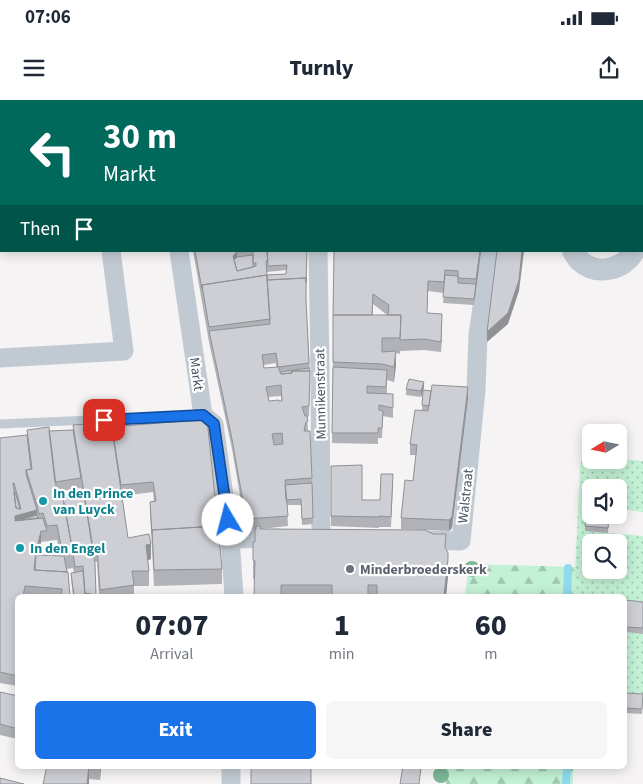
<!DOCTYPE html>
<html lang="en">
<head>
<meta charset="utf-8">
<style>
  :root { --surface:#fff; --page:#f6f6f7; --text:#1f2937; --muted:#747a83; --accent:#1a73e8 }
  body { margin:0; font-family:"Source Sans 3",sans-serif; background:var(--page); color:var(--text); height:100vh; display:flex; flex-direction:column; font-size:19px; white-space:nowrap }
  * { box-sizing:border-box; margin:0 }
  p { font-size:16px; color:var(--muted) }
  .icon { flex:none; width:28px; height:28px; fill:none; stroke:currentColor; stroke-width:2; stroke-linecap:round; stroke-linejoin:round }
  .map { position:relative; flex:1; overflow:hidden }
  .side { position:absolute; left:15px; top:494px; width:612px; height:175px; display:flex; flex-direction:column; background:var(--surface); border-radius:8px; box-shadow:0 2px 12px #0003 }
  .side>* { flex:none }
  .hud { position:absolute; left:0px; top:0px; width:644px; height:152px; box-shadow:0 2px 12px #0003; background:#00695c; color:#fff; overflow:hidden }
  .needle { width:32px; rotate:260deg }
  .controls { position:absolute; left:582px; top:324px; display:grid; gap:10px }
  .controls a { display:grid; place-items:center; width:45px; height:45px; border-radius:8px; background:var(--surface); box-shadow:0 2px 12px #0003; font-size:25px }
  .pin { position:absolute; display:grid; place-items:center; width:42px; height:42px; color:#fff; margin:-21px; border-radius:10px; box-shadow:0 2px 8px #0006 }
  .me { position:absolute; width:55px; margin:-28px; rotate:352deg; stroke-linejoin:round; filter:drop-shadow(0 0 4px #0008) }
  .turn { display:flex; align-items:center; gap:18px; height:105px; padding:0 20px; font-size:22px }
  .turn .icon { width:65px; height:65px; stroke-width:2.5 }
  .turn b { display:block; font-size:35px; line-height:42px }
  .then { display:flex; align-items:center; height:48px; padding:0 20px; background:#0003; gap:10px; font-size:19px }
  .eta { display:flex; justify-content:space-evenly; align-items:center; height:85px; text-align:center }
  .eta b { font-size:30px; font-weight:800; line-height:35px }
  .button { display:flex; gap:10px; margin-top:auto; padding:10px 20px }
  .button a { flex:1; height:58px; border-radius:8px; background:var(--accent); color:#fff; font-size:20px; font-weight:800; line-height:58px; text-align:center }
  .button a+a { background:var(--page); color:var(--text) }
  .status { display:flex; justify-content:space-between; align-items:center; height:35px; padding:0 25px; background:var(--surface); direction:ltr }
  .status svg { height:14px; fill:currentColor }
  header { display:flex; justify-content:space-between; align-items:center; height:65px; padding:0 20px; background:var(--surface); font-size:22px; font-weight:800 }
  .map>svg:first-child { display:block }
</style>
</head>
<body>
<div class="status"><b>07:06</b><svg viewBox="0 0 49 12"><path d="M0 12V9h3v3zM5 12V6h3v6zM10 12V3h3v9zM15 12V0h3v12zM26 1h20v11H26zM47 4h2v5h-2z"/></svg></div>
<header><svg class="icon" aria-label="menu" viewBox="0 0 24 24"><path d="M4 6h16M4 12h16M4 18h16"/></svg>Turnly<svg class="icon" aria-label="share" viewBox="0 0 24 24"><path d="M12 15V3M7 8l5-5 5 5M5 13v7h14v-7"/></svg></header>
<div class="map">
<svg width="643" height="684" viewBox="0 0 643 684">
  <defs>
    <pattern id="forest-firs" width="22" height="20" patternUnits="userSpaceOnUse" patternTransform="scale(1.25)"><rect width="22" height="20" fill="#c3f1d5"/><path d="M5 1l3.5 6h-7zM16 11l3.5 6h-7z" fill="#a0c6b0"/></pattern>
    <pattern id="park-dots" width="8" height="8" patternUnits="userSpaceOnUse" patternTransform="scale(1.25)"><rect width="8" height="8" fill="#c3f1d5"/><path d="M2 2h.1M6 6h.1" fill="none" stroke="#a0c6b0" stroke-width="1.8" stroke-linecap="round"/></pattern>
  </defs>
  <rect width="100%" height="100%" fill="#f5f3f3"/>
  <path fill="url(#forest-firs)" d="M469 464 576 467 574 496H465Z
    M448 666H573V684H446Z"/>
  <path fill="url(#park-dots)" fill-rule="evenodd" d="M582 355 591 356V360H619V359L643 361V412L619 409V388H591V407L585 431 643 436V508L625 506V496H574L580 366ZM591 442H619V470H591Z
    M625 532 643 534V599H625Z"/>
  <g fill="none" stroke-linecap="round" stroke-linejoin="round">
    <path stroke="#90daee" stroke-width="8" d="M567 496 568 468
      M566 684 567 666"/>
    <path stroke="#c1cad2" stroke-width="9" d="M596 1V0
      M0 324 203 315"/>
    <path stroke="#c1cad2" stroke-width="14" d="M605 1V0
      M642 39 643 38
      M642 77 643 76"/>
    <path stroke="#c1cad2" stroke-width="19" d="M167 0V1
      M312 1V0
      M498 1V0
      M0 36H1
      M179 151 203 315 214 324 230 439 234 496
      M318 151 320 270 321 436
      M0 258 124 251 111 151
      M230 439 279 438
      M422 440 461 441 476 290 478 235 490 151
      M231 684V666"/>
    <path stroke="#c1cad2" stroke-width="22" d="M642 136H643
      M573 151C575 154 577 158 580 161 597 176 623 170 634 151"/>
  </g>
  <g fill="#7bb799">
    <circle cx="472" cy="469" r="8"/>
    <circle cx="441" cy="675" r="8"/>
  </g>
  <path fill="#b0b2b7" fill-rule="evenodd" d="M323 0H372V1H323Z
    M505 0H562V1H505Z
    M193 151H307L306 202 310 271 309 316 307 317 308 331 312 378 313 424 302 425 301 405H287L288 426 260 429 446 450 448 472 446 496H254L255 480 253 479V442H255V429L246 430 232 349 209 242ZM287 170 286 174 267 175V172ZM276 263V267L264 268V265ZM281 296V301H269L268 297Z
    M334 151H481L474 205 443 203 444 193 428 191 427 213 442 225 441 252 424 250 400 251V254L396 253 394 282 387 280V294H393V318L383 316 382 338H378V344L332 343ZM373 204 387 215H373Z
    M424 287 423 290 468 298 452 428 449 431 401 429V418L413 381 416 355H410V344L428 311 422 310 423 291 421 297 406 295V289Z
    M73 325 112 327 222 469V484L154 486 150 412V402L154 401 153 392 122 396 128 438 151 459 147 460 149 471V486H134V496H99L97 462H95L96 496H73L71 479V473H74L73 468 67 469 70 496H18V586L0 583V338L27 335V330L49 331 73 330ZM81 388 82 395 63 398 57 394 56 392ZM57 440 60 455H38L41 442Z
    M331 366 362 400H380L393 384 391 427H379V428L331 426Z
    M609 415 608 433 585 431V426Z
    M625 500 643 502V534L625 532Z
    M0 592 18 596V639L0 635Z
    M625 593 643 599 642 614 625 613Z
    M47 666H101L100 680 89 679V684H43Z"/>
  <path fill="#909195" d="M480 151H481L474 205 476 179Z
    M522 151H524L519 191 508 224 487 242V232Z
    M237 152V162L234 166 233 156Z
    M442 214V225L441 252V242Z
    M396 251V266L394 282V267Z
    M424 282V287L421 297V291Z
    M468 287V298L452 428 449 431V420Z
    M37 410V420L15 426V416Z
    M41 431V442L36 462V452Z
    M151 444V459L146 461V445Z
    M448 453V478L446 496H444Z
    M89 666V684H87Z
    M100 666H101L100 680Z"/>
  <path fill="#cdcfd5" stroke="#909195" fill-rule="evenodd" d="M179 0H298V1H179Z
    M412 0H435V1H412Z
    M449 0H483V1H449Z
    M505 0H544V1H505Z
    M195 151H242L237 152 233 156 237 171 256 166V163H253V151H267L268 161H266L267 175 202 185V189Z
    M267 151H307L306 183V178L267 180V175L286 174 287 165 268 166Z
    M334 151H480L476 179 458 178V171L445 170 444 182 428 181 427 213 442 214 441 242 424 239 400 240 401 215H388L389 205 373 194 372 215H333Z
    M497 151H522L519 180 508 213 487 232Z
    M253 155V167L237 171 234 160 237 157Z
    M267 175 270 219 209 227 202 185Z
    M445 175 458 176V183L476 184 474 199 443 197Z
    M306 178V199L309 263 278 267 276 253 262 255 264 268 278 267 281 274 292 273V271H310L309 306 302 307 305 316H307L308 321 306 322 304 331H310L312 378 285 380 288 416 246 419 232 339 209 231 270 224 267 180ZM281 285 282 301H279V300L269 301 266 287ZM282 333 283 344 274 345 272 334Z
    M333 215H401L400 238H382V252L396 251 394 267 382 264 333 262Z
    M333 267 387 270 386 287 367 286V293L393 294V308L379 305V310L383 311 382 328H378V333H332Z
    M309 268 310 271H292V273L281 274 280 272Z
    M409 279 424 282 421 291 406 289Z
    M432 285 468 287 452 417 449 420 401 418 405 380 413 381 417 345 410 344 415 310 428 311Z
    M423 290 431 291 429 306 422 305Z
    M207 319 218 426 152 430V434L150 402 156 401 153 382 121 385 112 327Z
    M111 322 128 438 149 434 151 444 146 445 149 471H132L134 485 100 490 97 447 93 448 73 325Z
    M49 327 57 394 62 393 73 453 66 454 64 446H61L57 425 47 426 43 413 39 414 37 405 26 370 32 369 27 330Z
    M73 330 81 378 55 382 49 331Z
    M27 335 31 369 26 370V374L37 410 15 416V421L43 418 47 431H41L36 452 34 470 68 472 70 496H61L62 489 25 486 23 496H18V576L0 572V338ZM13 383H14L21 409 16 408Z
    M362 365V400H380L381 374H393L391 417 379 416V417L331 416V366Z
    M312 383 313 418 302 419 301 399 286 400 285 385Z
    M15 392 20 409 16 408 14 393Z
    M84 395 95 464 96 495 85 493 83 466 75 467 73 453 63 398Z
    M587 401H591V415H609L608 428 585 426Z
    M37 415 38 418 19 420Z
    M218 426 222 469 154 470 152 430Z
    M256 426H260V429L425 430 433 434H446L445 447 448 453V459L444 496H421V495H377V485H368V496H332V485H281V496H254L255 461 253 460V442H255V429H256Z
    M36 455 64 456 67 472 35 470Z
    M83 471 85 496H74L71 473Z
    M625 500 643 502V528L625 527Z
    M0 592 18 596V629L0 624Z
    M625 593 643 594 642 609 625 608Z
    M47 666H89L87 684H43Z
    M251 666H311V684H251Z
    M403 666 421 667 419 684H400Z
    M0 678 24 684H0Z"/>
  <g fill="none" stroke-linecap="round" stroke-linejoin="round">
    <g stroke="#114b97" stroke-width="12">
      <path id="route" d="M104 320 203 315 214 324 228 420"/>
    </g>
    <use href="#route" stroke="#1a73e8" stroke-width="9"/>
  </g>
  <g fill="#0f9aa8" stroke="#fff" stroke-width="2">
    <circle cx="43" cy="401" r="5"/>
    <circle cx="20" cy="448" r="5"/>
  </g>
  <circle fill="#6b7280" stroke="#fff" stroke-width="2" cx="350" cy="469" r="5"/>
  <g text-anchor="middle" stroke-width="4.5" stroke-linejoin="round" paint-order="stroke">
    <g font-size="14" fill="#4a5661" stroke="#fff">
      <text transform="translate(197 274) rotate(82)" y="5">Markt</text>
      <text transform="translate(320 294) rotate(-91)" y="5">Munnikenstraat</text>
      <text transform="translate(465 396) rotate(-84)" y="5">Walstraat</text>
    </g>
    <g font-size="14" font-weight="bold" fill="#0d838f" stroke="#fff" text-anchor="start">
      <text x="53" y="398">In den Prince<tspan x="53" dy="16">van Luyck</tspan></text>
      <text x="30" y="453">In den Engel</text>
    </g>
    <g font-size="14" font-weight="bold" fill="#5b616d" stroke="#fff" text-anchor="start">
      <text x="360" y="474">Minderbroederskerk</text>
    </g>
  </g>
</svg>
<div class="controls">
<a><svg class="needle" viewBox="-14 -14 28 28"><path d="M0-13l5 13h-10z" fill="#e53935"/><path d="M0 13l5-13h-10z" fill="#747a83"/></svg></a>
<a><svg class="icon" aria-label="sound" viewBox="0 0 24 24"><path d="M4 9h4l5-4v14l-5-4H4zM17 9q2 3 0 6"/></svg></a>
<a><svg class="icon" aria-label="search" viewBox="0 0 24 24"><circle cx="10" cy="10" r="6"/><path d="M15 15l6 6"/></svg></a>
</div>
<div class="pin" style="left:104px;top:320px;background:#d93025"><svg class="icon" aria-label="arrive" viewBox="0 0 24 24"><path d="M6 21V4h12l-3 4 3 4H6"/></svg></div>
<svg class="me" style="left:228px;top:420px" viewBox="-20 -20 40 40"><circle r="19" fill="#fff"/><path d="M0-13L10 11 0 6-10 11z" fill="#1a73e8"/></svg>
<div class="hud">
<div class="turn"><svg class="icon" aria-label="left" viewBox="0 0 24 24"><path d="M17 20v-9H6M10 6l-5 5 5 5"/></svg><div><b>30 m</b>Markt</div></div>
<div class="then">Then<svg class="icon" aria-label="arrive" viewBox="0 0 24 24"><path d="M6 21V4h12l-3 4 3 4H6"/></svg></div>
</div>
<section class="side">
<div class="eta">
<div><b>07:07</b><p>Arrival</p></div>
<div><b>1</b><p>min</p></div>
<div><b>60</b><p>m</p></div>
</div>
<div class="button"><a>Exit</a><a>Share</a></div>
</section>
</div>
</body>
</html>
